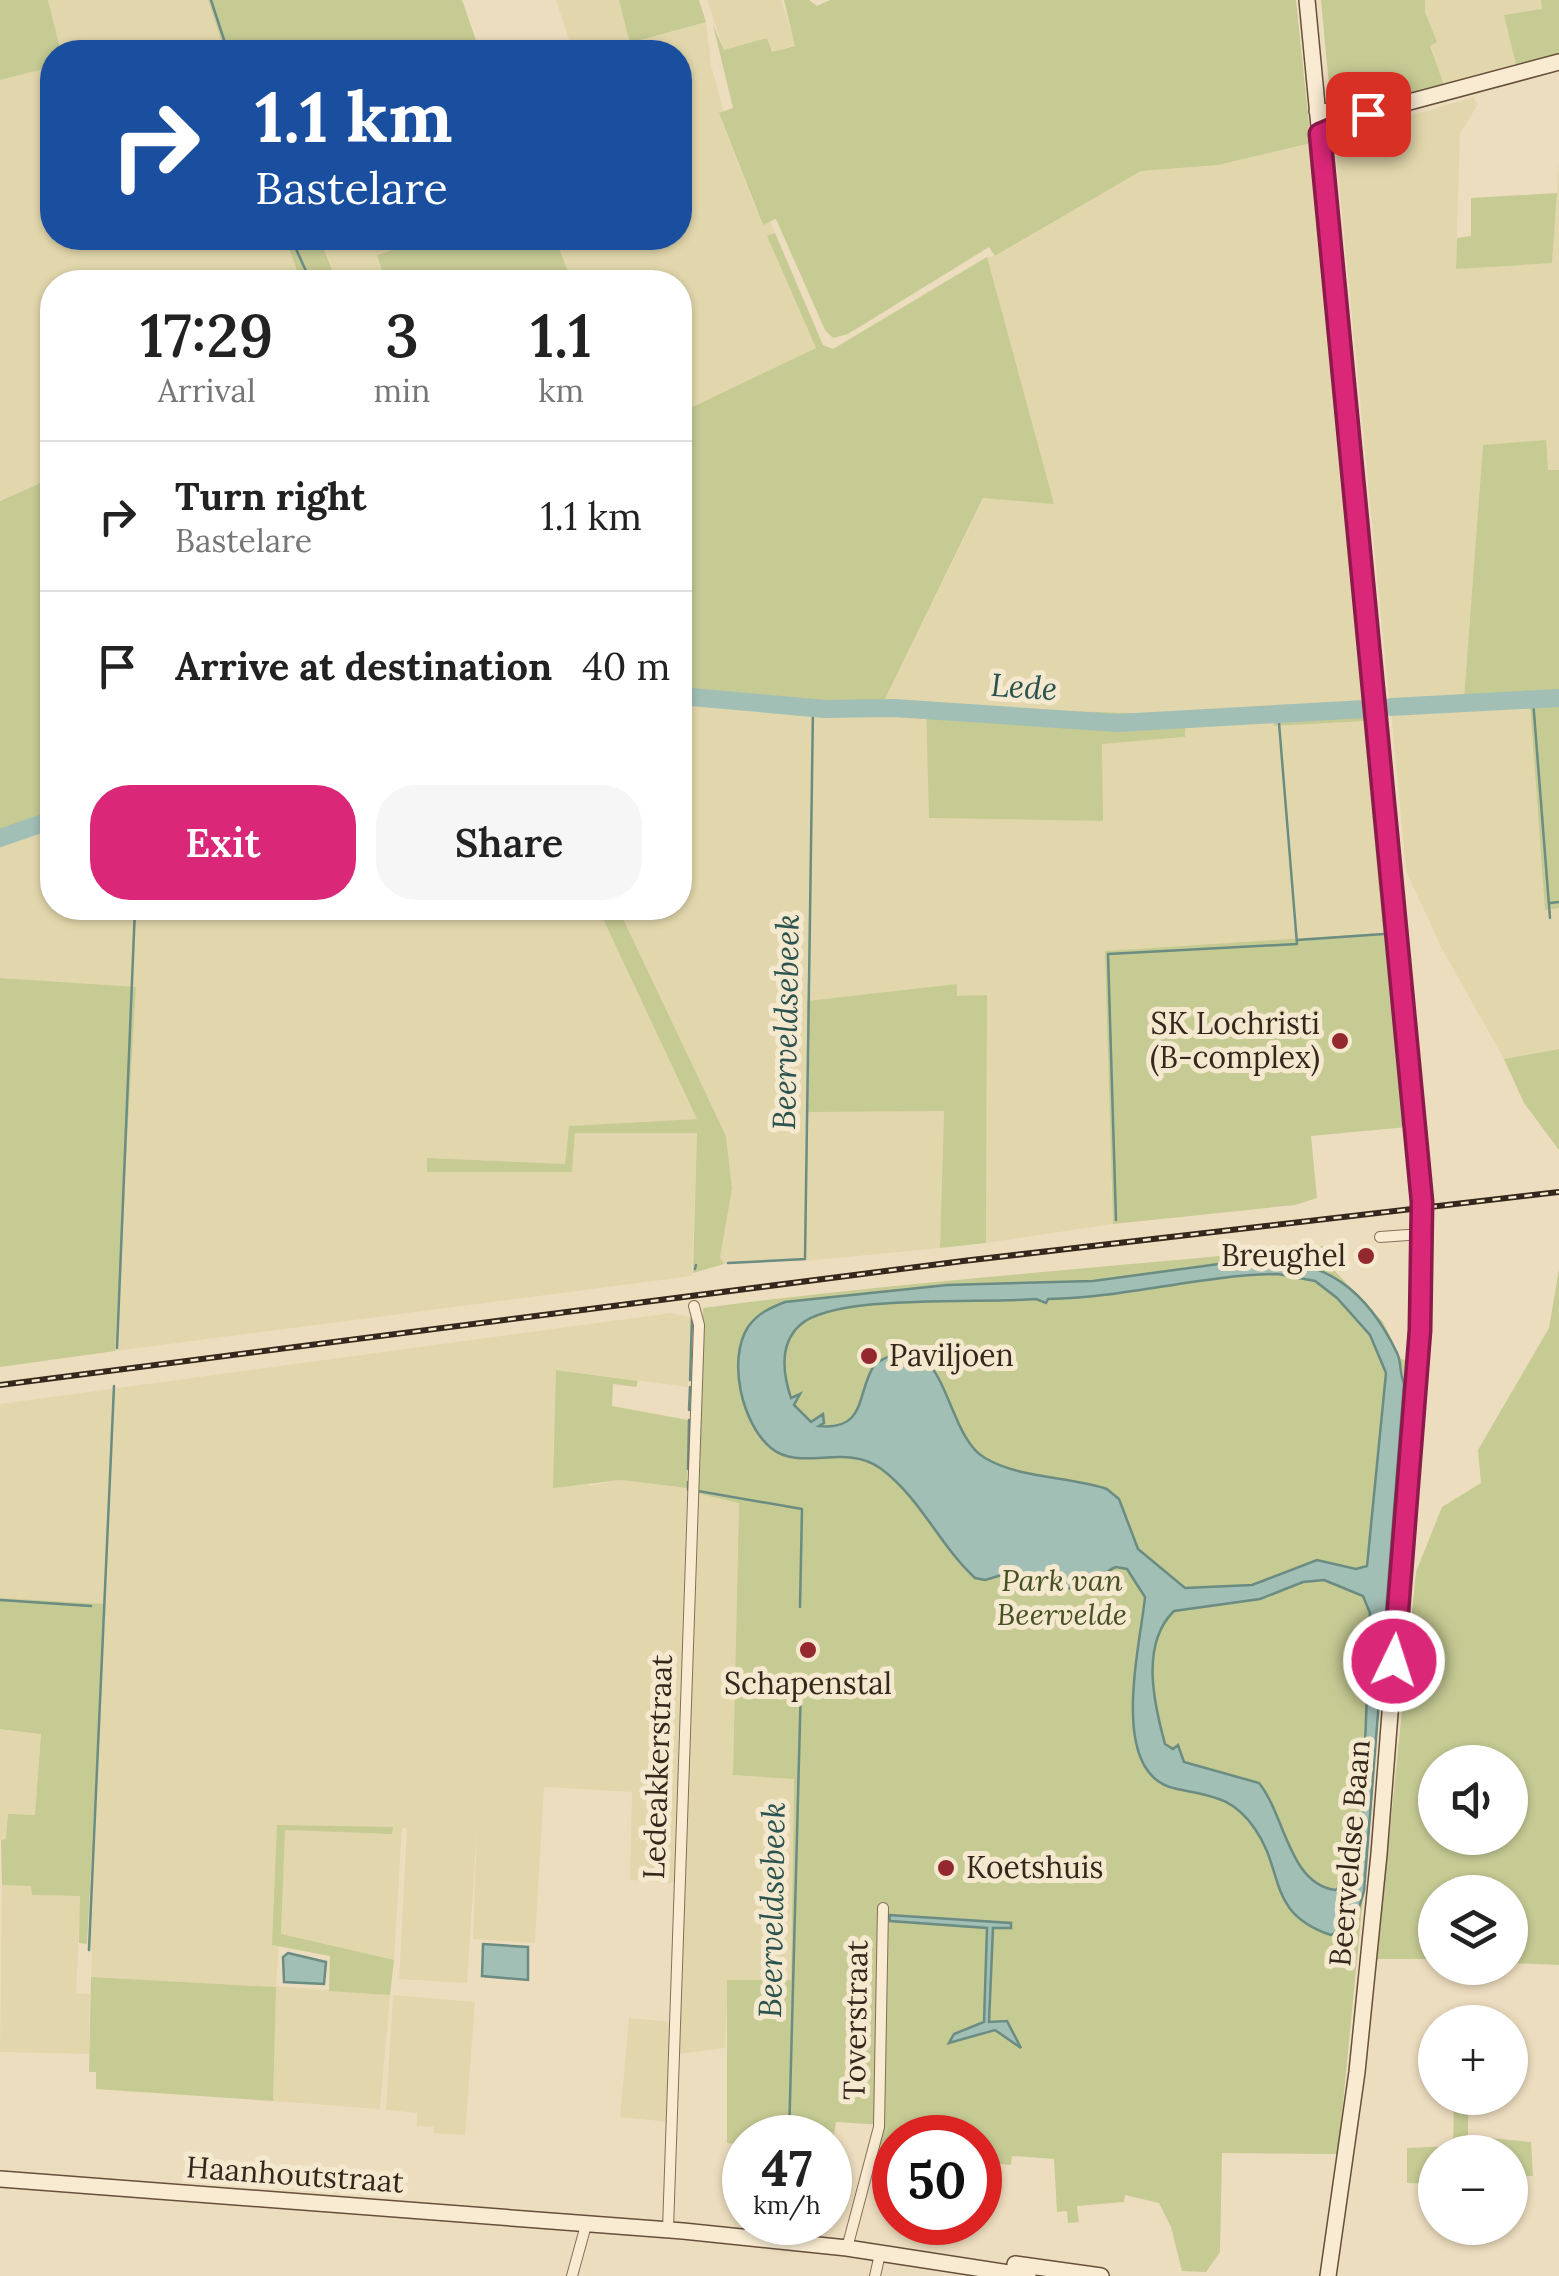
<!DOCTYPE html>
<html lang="en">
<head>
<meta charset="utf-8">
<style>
  :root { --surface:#fff; --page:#f6f6f6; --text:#222; --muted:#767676; --line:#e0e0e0; --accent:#db2777 }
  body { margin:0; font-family:Lora,serif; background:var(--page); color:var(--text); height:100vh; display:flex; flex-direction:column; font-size:38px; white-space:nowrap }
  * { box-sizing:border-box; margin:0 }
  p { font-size:32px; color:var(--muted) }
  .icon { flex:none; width:55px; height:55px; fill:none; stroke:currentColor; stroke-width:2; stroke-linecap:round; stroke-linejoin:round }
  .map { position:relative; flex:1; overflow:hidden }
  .sheet { position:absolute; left:40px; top:270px; width:652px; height:650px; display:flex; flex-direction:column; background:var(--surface); border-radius:40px; box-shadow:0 2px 8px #0004 }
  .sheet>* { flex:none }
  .hud { position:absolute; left:40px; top:40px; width:652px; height:210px; border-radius:40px; box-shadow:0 2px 8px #0004; background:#1a4fa0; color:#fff; overflow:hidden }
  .controls { position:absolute; left:1418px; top:1745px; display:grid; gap:20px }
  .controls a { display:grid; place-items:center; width:110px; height:110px; border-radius:50%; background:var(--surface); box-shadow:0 2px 8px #0004; font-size:50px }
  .speed { position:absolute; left:722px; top:2115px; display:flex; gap:20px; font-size:50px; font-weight:700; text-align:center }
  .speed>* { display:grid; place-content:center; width:130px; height:130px; border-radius:50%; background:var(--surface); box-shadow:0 2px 8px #0004; line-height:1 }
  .speed small { font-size:25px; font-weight:400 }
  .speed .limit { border:15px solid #d22; background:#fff; color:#111 }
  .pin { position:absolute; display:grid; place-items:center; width:85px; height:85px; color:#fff; margin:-42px; border-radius:20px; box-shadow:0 5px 15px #0006 }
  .me { position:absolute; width:110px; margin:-55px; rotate:4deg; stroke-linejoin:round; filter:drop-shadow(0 0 8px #0008) }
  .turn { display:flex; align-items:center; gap:35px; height:210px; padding:0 50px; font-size:45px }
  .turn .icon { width:130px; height:130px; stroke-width:2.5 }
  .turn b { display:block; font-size:70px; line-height:85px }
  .eta { display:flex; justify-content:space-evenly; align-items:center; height:170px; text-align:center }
  .eta b { font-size:60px; font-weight:600; line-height:70px }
  .cta { display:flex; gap:20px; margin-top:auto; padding:20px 50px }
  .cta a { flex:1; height:115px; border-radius:40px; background:var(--accent); color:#fff; font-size:40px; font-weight:600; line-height:115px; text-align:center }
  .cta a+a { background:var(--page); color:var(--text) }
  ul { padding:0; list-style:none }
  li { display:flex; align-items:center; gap:30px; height:150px; padding:0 50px; border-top:2px solid var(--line) }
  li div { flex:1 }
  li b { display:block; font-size:38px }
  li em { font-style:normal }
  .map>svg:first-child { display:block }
</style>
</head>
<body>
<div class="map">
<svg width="1559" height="2276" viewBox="0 0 1559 2276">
  <rect width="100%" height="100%" fill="#edddbf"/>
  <path fill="#e2d7ac" d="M48 0H208L225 52H61Z
    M556 0H619L631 43 706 22 711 65 724 112 719 114 762 224 770 221 775 233 767 236 816 348 680 413V282H572L555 238H680V52H573Z
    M707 0H781L796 45 772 52 766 38 724 51Z
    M1425 0H1541L1543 9 1504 15 1516 65 1444 85 1430 45 1436 42 1425 12Z
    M52 67V238H297L287 242 301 282H52V478L0 501V80Z
    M1473 97 1478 104 1460 134 1456 268 1552 263 1559 160V470L1548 471 1483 446 1464 698 1389 700 1336 152 1350 134Z
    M1311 143 1364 705 1185 715 882 705 984 498 1053 503 987 257 996 256 1141 171 1218 165Z
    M319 238H428L378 254 383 270 352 282H337Z
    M680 699 814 714 926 716 930 818 1102 821 1101 744 1184 737 1185 722 1273 716 1275 726 1365 721 1383 933 1111 1179 1113 1224 986 1243 987 996H957L956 985 807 1001 944 1111 940 1248 806 1261 724 1264 720 1259 732 1189 726 1136 618 908H680Z
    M1530 704 1545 909 1559 908V1049L1504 1059 1442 949 1406 871 1391 712Z
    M52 826V908H598L698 1119 569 1126 565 1164 427 1158 572 1172 575 1133H697L692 1276 115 1351 136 988 0 978V844Z
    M671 1313 691 1317 688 1387 556 1370 589 1486 621 1480 687 1488 675 1883 630 1880 632 1792 544 1787 535 1943 473 1939 477 1830 467 1983 399 1979 407 1828H402L394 1960 389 1962 281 1935 285 1830 392 1834 278 1825 273 1944H279L276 1986 390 1995 380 2109 273 2101 275 1987 91 1977 92 1952 87 1951 105 1605 0 1598V1404Z
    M696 1493 739 1502 733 1775 794 1778 791 1981 728 1980 725 2048 679 2054Z
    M0 1729 41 1733 35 1816 6 1840H0Z
    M2 1885 32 1886V1895L81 1896 76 1993 90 1994 89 2054 0 2052Z
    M393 1995 475 2002 465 2135 434 2133V2127L417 2126V2113L386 2110Z
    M629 2018 672 2022 669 2122 620 2117Z"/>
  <path fill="#c6ca93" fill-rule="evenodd" d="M0 0H48L61 52H52V67L0 80Z
    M208 0H462L480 52H225Z
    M619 0H699L706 22 630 43Z
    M784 0H809L817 6 830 0H1296L1311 143 1218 165 1141 171 995 256 989 247 848 334 833 338 825 330 776 219 763 225 719 113 733 108 713 25 724 50 767 38 772 52 795 46Z
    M1321 0H1425V12L1437 42 1430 46 1444 85 1369 105 1336 102 1330 96Z
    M1541 0H1559V53L1516 65 1504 15 1542 9Z
    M1557 193 1552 263 1456 269 1457 238 1471 236V198Z
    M775 233 823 345 833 349 987 257 1054 504 983 498 882 705 680 690V413L816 348 767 236Z
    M297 238H319L337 282H301L287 242Z
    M428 238H555L572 282H352L382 270 377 255Z
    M1546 440 1548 470H1559V692L1464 698 1483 445Z
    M52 478V815L0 834V501Z
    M1559 702V908L1545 910 1530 704Z
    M1364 705 1365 721 1274 726 1273 710Z
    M926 706 1185 715V737L1102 744 1103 821 929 818Z
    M1364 727 1407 1127 1311 1136 1317 1198 1295 1205 1113 1224 1105 951 1383 933Z
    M598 908H618L726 1136 732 1189 720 1258 724 1264 693 1273 697 1133H575L572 1172H427V1158L565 1164 569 1126 697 1119Z
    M0 978 136 987 115 1351 0 1367Z
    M957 984V996L987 995 986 1243 940 1248 944 1111 807 1112V1001Z
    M1559 1049V1150L1524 1103 1504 1059Z
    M1323 1246 1332 1268 1383 1322 1401 1359 1405 1360 1370 1826 1338 2154 1222 2153 1220 2252 1206 2272 1182 2271 1171 2227 1159 2203 1125 2195 1124 2202 1077 2206 1079 2222 1068 2223 1067 2211 1057 2212 1054 2159 1012 2156 1011 2165 980 2162V2138H895V2165L873 2170 883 2125 836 2122 831 2157 830 2138H745V2145L727 2143V1980H791L794 1779 733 1775 739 1503 696 1493 703 1308C909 1281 1116 1267 1323 1246Z
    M1559 1269V1965L1510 1963V1892H1435V1959H1377L1416 1572 1442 1507 1481 1483 1478 1450 1549 1328ZM1435 1762H1510V1838H1435Z
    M556 1370 638 1381 636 1387 613 1384 612 1406 688 1420 687 1488 621 1480 553 1488Z
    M0 1598 105 1604 87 1944 79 1943 80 1896 32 1895 31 1886 2 1885 1 1840 6 1839 8 1814 35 1815 41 1734 0 1729Z
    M277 1825 393 1827 392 1834 285 1830 281 1934 394 1960 390 1995 329 1991 330 1956 272 1945Z
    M91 1977 276 1987 273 2101 96 2089V2072H89Z
    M1454 2098H1468V2136L1531 2142 1533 2176H1510V2152H1435V2184L1407 2183V2148L1453 2146Z"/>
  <path fill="#a2bfb5" stroke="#6a8c82" stroke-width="2.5" fill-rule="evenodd" d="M1256 1259C1326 1259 1367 1290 1397 1353 1402 1363 1399 1373 1404 1383L1364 1891 1354 1924 1331 1935C1266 1913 1285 1872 1255 1829 1233 1797 1212 1796 1177 1789 1106 1776 1141 1643 1145 1597L1127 1569 1116 1567C1105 1571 1098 1581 1087 1585 1059 1595 1039 1580 1015 1571L985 1580 975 1578C939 1545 921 1498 880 1468 846 1443 800 1472 771 1448 742 1424 727 1360 748 1327 758 1313 770 1308 785 1302L947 1285 1093 1281ZM1278 1274 1315 1281 1337 1298 1370 1335 1386 1373 1367 1566 1356 1569 1317 1560 1252 1585 1185 1588 1138 1549 1119 1499 1107 1489C1067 1476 1021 1479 985 1458 942 1434 948 1315 875 1364 856 1391 868 1431 819 1426L824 1423 823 1414 811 1422 794 1405 800 1394 791 1398C783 1374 779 1344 800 1325 836 1293 983 1304 1036 1299L1046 1303 1048 1299C1125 1298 1200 1275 1278 1274ZM1324 1580 1363 1596 1370 1613 1362 1824 1352 1880 1335 1890C1289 1884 1285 1815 1259 1783L1184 1762 1178 1745 1173 1749 1165 1744C1154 1704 1140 1644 1174 1611L1260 1599 1303 1582Z
    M889 1915 1011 1923V1928H993L989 2022 1007 2021 1021 2048 995 2030 949 2043 954 2034 984 2022 987 1928 890 1921Z
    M483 1944 528 1947V1980L482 1976Z
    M288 1953 326 1962 324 1984 284 1982 283 1957Z"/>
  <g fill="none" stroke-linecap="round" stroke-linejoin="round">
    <path stroke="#6a8c82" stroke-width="2.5" d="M211 0 228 52
      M291 238 311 282
      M1533 700 1550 918
      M1550 903 1559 902
      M1297 940 1384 934
      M1116 1220 1108 954 1297 944 1279 723
      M728 1263 805 1259 813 708
      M695 1269 696 1265
      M117 1348 135 908
      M690 1380 692 1317
      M689 1410 690 1387
      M688 1469 689 1420
      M688 1490V1482
      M698 1491 802 1509 800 1607
      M0 1600 91 1606
      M89 1950 114 1386
      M789 2138 801 1683"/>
    <path stroke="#a2bfb5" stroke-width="18" d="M680 696 825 709 894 708 1118 723 1365 709
      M1391 707 1559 698
      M0 838 52 820"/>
    <g stroke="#856e58" stroke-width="12">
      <path id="street" d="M1380 1237 1422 1234
        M668 2229 699 1325 694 1306
        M847 2248 879 2127 883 1908
        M572 2276 586 2225
        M875 2276 880 2254"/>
    </g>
    <g stroke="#674f3b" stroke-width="18">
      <path id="secondary" d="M1307 0 1423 1221 1420 1330 1379 1854 1357 2072 1328 2276
        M1317 111 1364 113
        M1319 134 1368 113 1559 62
        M0 2179 683 2231 847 2248 1028 2276
        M1015 2264 1101 2276"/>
    </g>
    <use href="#street" stroke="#f8ebd2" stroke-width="10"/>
    <use href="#secondary" stroke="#f8ebd2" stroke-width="15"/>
    <g stroke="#35271c" stroke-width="6">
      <path id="rail" d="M0 1385 963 1261 1559 1192"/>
    </g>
    <use href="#rail" stroke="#f4e8ce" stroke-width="2.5" stroke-dasharray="8" stroke-linecap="butt"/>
  </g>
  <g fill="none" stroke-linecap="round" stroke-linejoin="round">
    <g stroke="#8e194d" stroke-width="25">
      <path id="route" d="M1368 114 1320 134 1422 1202 1420 1330 1394 1661"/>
    </g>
    <use href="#route" stroke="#db2777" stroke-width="18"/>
  </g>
  <g fill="#93292e" stroke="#f4e8ce" stroke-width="4">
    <circle cx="1340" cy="1041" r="10"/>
    <circle cx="1366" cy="1256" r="10"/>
    <circle cx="869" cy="1356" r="10"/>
    <circle cx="808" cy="1650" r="10"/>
    <circle cx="946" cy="1868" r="10"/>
  </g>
  <g text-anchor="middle" stroke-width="10" stroke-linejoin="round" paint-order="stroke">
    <g font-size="30" fill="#35271c" stroke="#f4e8ce" text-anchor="end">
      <text x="1320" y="1034">SK Lochristi<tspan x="1320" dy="34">(B-complex)</tspan></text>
      <text x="1346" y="1266">Breughel</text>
      <text x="889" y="1366" text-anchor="start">Paviljoen</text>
      <text x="808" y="1694" text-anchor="middle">Schapenstal</text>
      <text x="966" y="1878" text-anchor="start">Koetshuis</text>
    </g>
    <g font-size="30" font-style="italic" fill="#475123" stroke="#f4e8ce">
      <text x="1062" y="1591">Park van<tspan x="1062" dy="34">Beervelde</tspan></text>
    </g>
    <g font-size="30" fill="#35271c" stroke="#f4e8ce">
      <text transform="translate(658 1767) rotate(-88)" y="10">Ledeakkerstraat</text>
      <text transform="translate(1350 1853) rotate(-85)" y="10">Beerveldse Baan</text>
      <text transform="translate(856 2020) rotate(-89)" y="10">Toverstraat</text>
      <text transform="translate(295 2175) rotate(4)" y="10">Haanhoutstraat</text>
    </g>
    <g font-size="32" font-style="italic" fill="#2b5450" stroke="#f4e8ce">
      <text transform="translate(1024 687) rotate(4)" y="11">Lede</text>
      <text transform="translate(786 1022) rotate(-89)" y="11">Beerveldsebeek</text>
      <text transform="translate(772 1910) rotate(-89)" y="11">Beerveldsebeek</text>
    </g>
  </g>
</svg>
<div class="controls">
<a><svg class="icon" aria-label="sound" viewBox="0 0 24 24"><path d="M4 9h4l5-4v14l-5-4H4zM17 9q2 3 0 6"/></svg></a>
<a><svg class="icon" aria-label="layers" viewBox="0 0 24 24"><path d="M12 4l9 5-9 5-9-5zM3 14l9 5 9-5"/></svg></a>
<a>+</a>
<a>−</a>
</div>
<div class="speed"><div>47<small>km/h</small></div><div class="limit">50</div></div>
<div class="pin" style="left:1368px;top:114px;background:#d93025"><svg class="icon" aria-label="arrive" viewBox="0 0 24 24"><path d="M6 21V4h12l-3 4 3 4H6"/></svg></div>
<svg class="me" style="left:1394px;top:1661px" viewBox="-20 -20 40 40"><circle r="17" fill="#db2777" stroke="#fff" stroke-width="3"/><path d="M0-11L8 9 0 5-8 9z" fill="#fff"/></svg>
<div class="hud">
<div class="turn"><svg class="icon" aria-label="right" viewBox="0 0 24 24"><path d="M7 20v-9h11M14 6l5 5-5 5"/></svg><div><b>1.1 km</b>Bastelare</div></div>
</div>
<section class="sheet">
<div class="eta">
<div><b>17:29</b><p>Arrival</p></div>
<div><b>3</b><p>min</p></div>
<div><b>1.1</b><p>km</p></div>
</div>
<ul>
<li><svg class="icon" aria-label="right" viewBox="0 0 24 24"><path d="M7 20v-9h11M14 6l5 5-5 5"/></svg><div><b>Turn right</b><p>Bastelare</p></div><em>1.1 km</em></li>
<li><svg class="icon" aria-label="arrive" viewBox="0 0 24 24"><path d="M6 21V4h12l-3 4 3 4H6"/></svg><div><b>Arrive at destination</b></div><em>40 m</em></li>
</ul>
<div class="cta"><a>Exit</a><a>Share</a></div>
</section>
</div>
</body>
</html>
